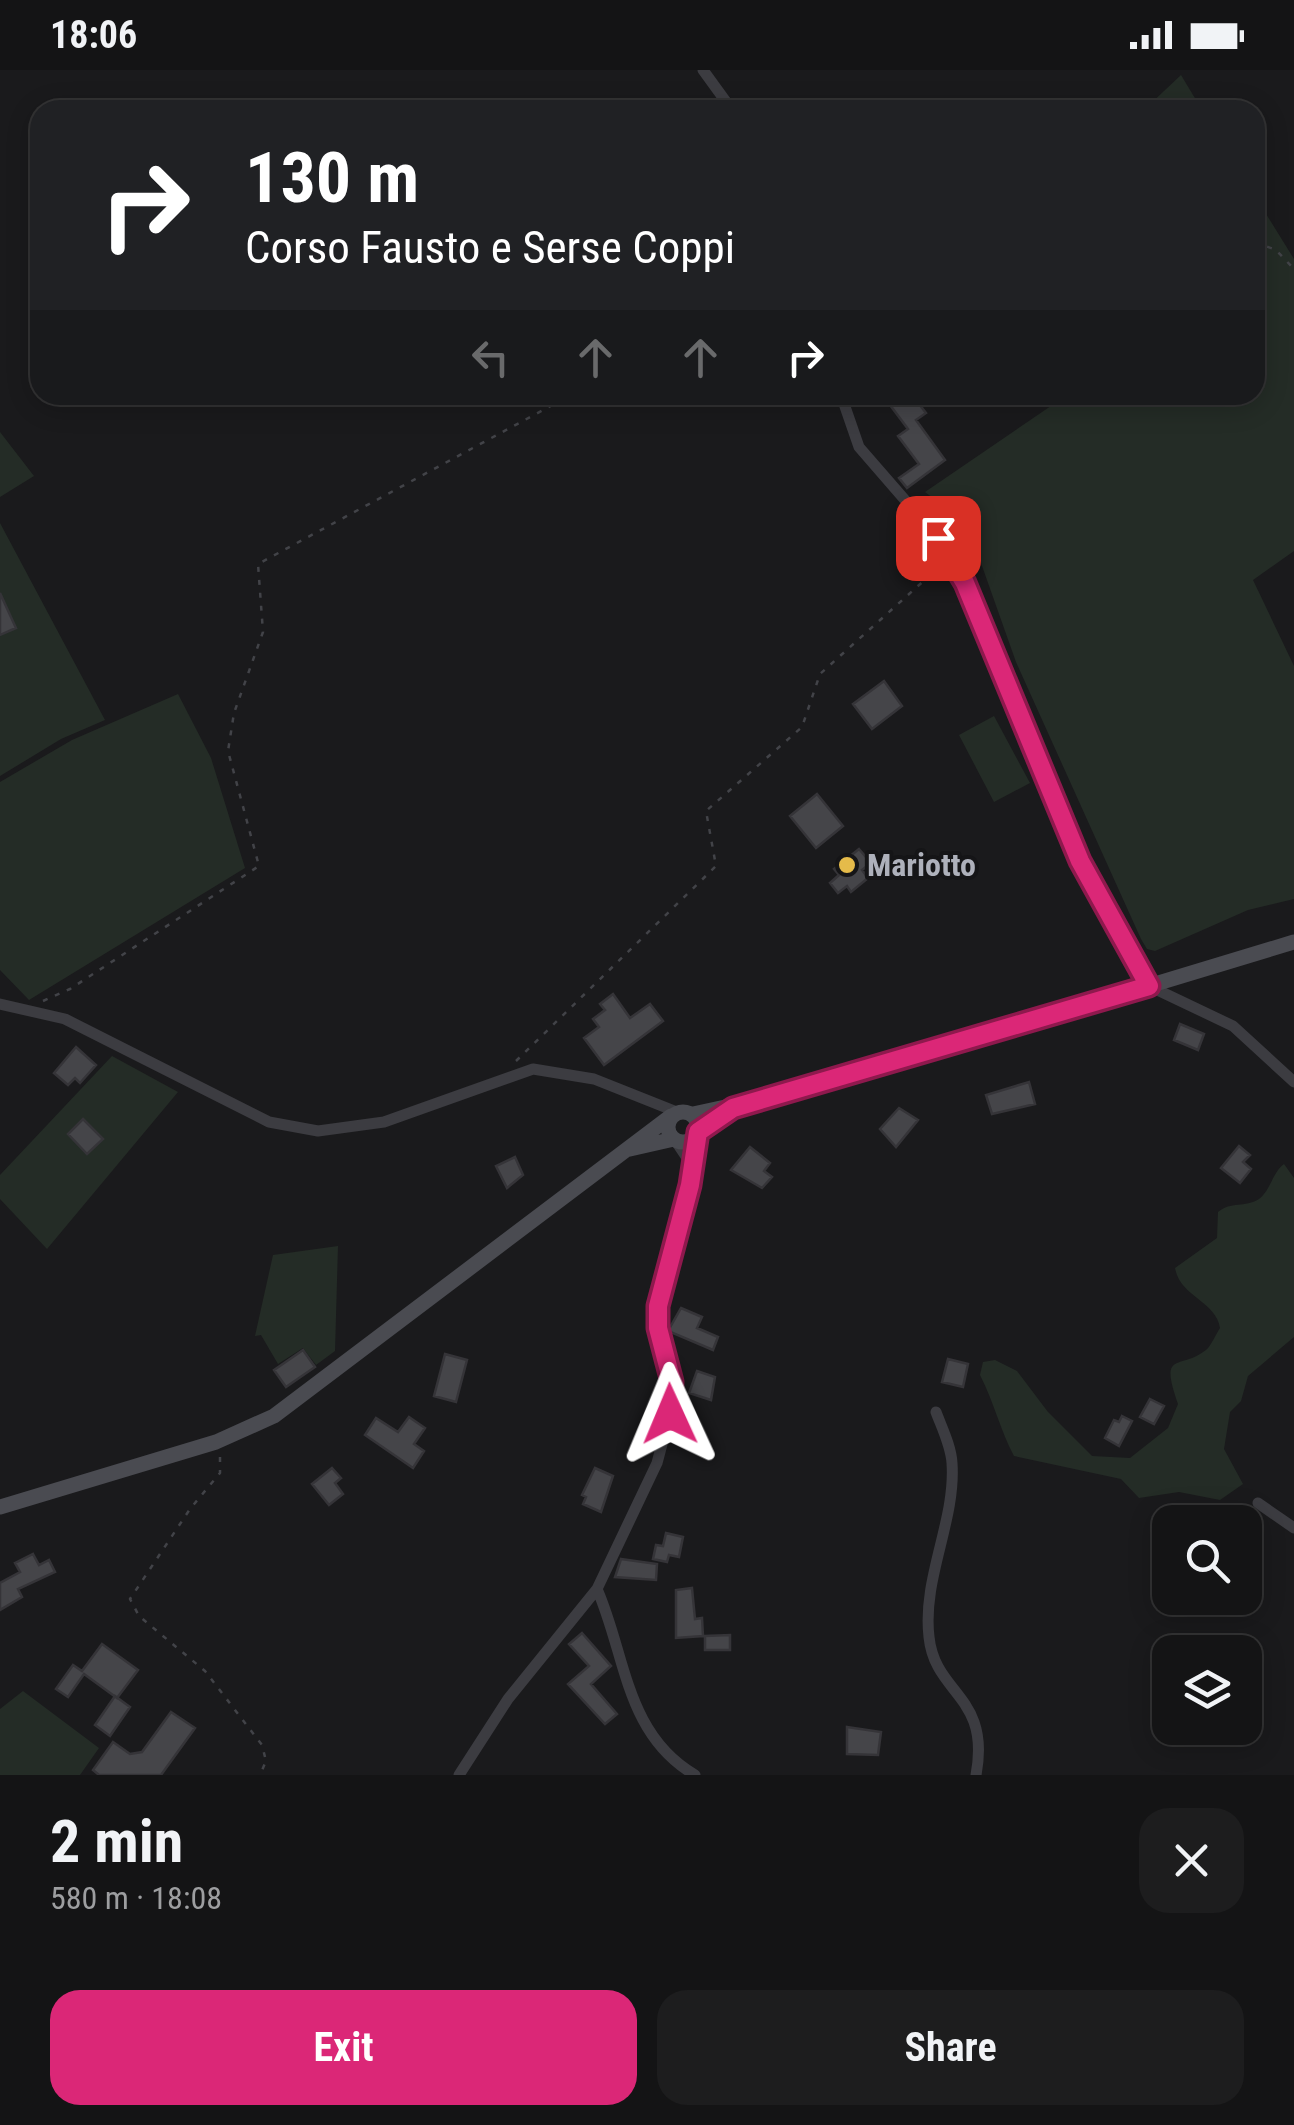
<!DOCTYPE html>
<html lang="en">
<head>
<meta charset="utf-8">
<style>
  :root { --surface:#141415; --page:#1d1d1e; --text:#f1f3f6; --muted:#9d9ea0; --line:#333334; --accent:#db2777 }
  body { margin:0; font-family:"Roboto Condensed",sans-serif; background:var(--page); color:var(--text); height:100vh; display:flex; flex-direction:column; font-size:38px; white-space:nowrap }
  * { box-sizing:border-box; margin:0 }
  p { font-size:32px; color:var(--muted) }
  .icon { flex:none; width:55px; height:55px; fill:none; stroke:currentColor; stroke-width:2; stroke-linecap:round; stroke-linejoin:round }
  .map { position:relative; height:1705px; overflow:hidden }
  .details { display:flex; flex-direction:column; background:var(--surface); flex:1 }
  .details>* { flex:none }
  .top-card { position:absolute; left:30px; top:30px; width:1235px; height:305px; border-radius:30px; box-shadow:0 5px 25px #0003,0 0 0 2px var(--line); background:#202124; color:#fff; overflow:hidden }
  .tools { position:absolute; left:1152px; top:1435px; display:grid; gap:20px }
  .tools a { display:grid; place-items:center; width:110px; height:110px; border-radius:20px; background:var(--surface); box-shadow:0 5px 25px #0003,0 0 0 2px var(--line); font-size:50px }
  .pin { position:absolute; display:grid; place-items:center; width:85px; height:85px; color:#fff; margin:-42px; border-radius:20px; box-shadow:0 5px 15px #0006 }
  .me { position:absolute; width:110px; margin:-55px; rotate:359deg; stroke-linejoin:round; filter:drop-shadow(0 0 8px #0008) }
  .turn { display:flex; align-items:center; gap:35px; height:210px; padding:0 50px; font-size:45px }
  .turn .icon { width:130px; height:130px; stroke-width:2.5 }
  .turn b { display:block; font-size:70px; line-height:85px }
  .lanes { display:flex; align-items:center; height:95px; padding:0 50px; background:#0003; justify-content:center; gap:50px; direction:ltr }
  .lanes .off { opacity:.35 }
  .round { display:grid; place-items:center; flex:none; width:105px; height:105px; border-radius:30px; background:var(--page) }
  .head { display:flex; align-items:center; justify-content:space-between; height:170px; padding:0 50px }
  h1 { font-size:60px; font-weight:700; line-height:75px }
  .button { display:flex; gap:20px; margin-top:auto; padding:20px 50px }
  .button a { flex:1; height:115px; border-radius:30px; background:var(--accent); color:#fff; font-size:40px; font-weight:700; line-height:115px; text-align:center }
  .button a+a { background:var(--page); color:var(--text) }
  .status { display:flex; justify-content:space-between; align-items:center; height:70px; padding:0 50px; background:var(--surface); direction:ltr }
  .status svg { height:28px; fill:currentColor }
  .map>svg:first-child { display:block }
</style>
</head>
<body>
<div class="status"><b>18:06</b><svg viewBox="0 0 49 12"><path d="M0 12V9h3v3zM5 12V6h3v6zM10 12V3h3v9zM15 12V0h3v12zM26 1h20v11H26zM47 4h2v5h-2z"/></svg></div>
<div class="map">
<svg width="1294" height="1705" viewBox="0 0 1294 1705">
  <rect width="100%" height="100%" fill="#1a1a1c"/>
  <path fill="#242c26" d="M1181 5 1202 40H1141L1146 38Z
    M1255 126 1294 189V481L1253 510 1294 596V829L1248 840 1155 881 1147 879 1141 869 1016 592 970 462 961 449 925 422 1067 325H1255Z
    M0 362 34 406 0 427Z
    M0 453 105 650 61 669 0 706Z
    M178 624 211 688 245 798 29 930 0 900V712L72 670Z
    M994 646 1030 713 994 732 959 665Z
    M112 986 178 1022 47 1179 0 1129V1105Z
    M1284 1094 1294 1108V1267L1248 1306 1241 1331 1230 1342 1224 1379 1243 1414 1220 1430 1179 1422 1139 1428 1121 1409 1014 1386C1000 1360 994 1332 980 1305L983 1292 995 1290 1017 1301 1048 1342 1092 1386 1130 1388 1168 1358 1178 1334C1159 1279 1179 1301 1206 1280 1211 1276 1216 1264 1220 1258 1216 1231 1180 1227 1175 1198L1217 1168 1218 1142C1231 1131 1245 1138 1259 1129 1271 1120 1272 1103 1284 1094Z
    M338 1176 335 1281 316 1295 303 1278 278 1294 261 1265 255 1266 273 1185Z
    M23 1621 99 1678 80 1705H0V1639Z"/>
  <path fill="#454549" stroke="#353438" stroke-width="2.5" d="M913 326 926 343 916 350 945 390 907 418 899 408 919 394 898 366 908 359 890 335Z
    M0 523 16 558 0 565Z
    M884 611 902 636 872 659 853 634Z
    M817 724 843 756 816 778 790 746Z
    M859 779 871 793 862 800 868 808 851 822 847 816 838 823 830 813 839 805 834 799Z
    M613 924 630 948 650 934 663 951 604 995 584 968 599 957 593 949 605 940 600 934Z
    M1180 954 1204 964 1198 980 1174 970Z
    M76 977 96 995 80 1013 75 1008 68 1015 54 1003Z
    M1029 1012 1035 1034 992 1044 986 1025Z
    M899 1038 918 1050 896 1077 880 1059Z
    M83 1049 103 1069 87 1084 68 1064Z
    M1239 1076 1250 1085 1243 1092 1251 1099 1240 1113 1221 1098Z
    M750 1077 770 1093 764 1101 772 1107 762 1118 731 1100Z
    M515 1087 523 1105 507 1118 496 1096Z
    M681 1238 702 1247 697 1258 718 1267 713 1280 668 1261Z
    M303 1280 315 1297 286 1317 274 1300Z
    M445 1284 467 1290 456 1332 434 1326Z
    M948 1289 968 1294 963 1317 942 1312Z
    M697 1301 715 1307 711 1330 689 1323Z
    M1150 1329 1164 1336 1154 1354 1140 1347Z
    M1122 1346 1132 1351 1119 1376 1105 1368 1114 1350 1119 1352Z
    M409 1347 425 1358 414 1374 424 1381 413 1398 365 1365 376 1348 398 1362Z
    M332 1398 341 1408 335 1413 343 1424 329 1435 312 1414Z
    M595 1398 613 1406 601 1442 583 1434 586 1427 582 1425Z
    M666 1463 683 1467 679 1487 669 1485 667 1492 653 1489 656 1475 663 1476Z
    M33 1484 39 1495 49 1490 55 1502 18 1519 22 1527 0 1540V1513L20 1502 15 1493Z
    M621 1489 657 1494 656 1510 615 1507Z
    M692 1518 695 1549 702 1548 703 1566 676 1568V1520Z
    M582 1563 611 1596 591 1614 617 1644 605 1654 568 1614 589 1596 569 1574Z
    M730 1565V1580H705V1566Z
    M102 1574 138 1600 117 1628 84 1604 68 1627 56 1619 73 1595 82 1601Z
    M115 1626 130 1637 110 1666 95 1655Z
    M171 1642 195 1658 161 1705H99L93 1700 113 1672 130 1684 142 1682Z
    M847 1657 881 1662 878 1685 847 1684Z"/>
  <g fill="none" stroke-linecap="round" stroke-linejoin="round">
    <path stroke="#424348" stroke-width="2.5" stroke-dasharray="5 8" stroke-linecap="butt" d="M1255 172 1276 180 1294 199
      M43 931 70 919 259 796 228 681 234 643 263 562 258 494 571 325
      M516 991 716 796 706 741 802 657 820 604 938 498
      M220 1387V1403L190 1439 130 1529 139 1546 205 1601 262 1675 266 1691 260 1705"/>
    <path stroke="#3c3c41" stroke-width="11" d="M703 0 732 40
      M841 325 859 377 938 468 965 513 1080 791 1149 916 1233 956 1294 1012
      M0 934 65 949 269 1052 318 1061 384 1052 533 999 594 1009 677 1042
      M675 1070 693 1097
      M936 1342C942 1358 951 1376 952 1393 956 1451 922 1508 929 1567 935 1625 991 1625 976 1705
      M1258 1433 1294 1458
      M597 1519C626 1585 625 1664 695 1705
      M459 1705 508 1629 597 1519 657 1393 670 1344 672 1312 658 1258V1236L690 1115 696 1065"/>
    <path stroke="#4a4b51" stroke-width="15" d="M668 1057a15 15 0 1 1 30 0a15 15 0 1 1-30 0Z
      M693 1044 808 1019 1294 872
      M630 1079 674 1069
      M0 1437 216 1372 274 1346 671 1046"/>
  </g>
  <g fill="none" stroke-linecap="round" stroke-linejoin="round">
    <g stroke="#8e194d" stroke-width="25">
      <path id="route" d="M670 1344 672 1312 658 1258V1236L690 1115 698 1062 733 1038 1149 916 1080 791 965 513 938 468"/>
    </g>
    <use href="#route" stroke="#db2777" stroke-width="18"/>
  </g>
  <circle fill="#e5bb4a" stroke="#151517" stroke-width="4" cx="847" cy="795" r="10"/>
  <g text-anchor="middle" stroke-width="8" stroke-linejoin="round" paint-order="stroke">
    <g font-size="32" font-weight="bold" fill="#aeb1bb" stroke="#151517" text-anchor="start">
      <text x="867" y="806">Mariotto</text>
    </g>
  </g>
</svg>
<div class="tools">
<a><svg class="icon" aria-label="search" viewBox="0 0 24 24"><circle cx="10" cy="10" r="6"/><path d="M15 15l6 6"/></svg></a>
<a><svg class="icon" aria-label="layers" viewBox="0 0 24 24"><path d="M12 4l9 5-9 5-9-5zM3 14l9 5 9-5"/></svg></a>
</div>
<div class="pin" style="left:938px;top:468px;background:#d93025"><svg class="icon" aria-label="arrive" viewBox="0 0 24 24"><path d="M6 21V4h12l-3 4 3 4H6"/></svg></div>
<svg class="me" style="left:670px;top:1344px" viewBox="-20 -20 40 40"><path d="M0-17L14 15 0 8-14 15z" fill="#db2777" stroke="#fff" stroke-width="4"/></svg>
<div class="top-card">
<div class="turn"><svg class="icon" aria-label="right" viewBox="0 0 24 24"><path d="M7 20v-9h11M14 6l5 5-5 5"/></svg><div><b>130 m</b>Corso Fausto e Serse Coppi</div></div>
<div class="lanes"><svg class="icon off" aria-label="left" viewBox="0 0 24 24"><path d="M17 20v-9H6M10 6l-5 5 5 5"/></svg><svg class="icon off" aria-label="ahead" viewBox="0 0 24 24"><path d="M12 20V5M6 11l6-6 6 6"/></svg><svg class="icon off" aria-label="ahead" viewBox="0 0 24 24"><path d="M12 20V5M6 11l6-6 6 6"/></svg><svg class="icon" aria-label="right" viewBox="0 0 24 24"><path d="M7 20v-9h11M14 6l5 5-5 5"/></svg></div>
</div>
</div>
<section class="details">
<div class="head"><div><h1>2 min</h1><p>580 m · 18:08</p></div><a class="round"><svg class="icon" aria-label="close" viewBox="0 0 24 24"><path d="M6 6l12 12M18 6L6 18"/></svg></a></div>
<div class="button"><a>Exit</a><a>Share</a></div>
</section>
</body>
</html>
